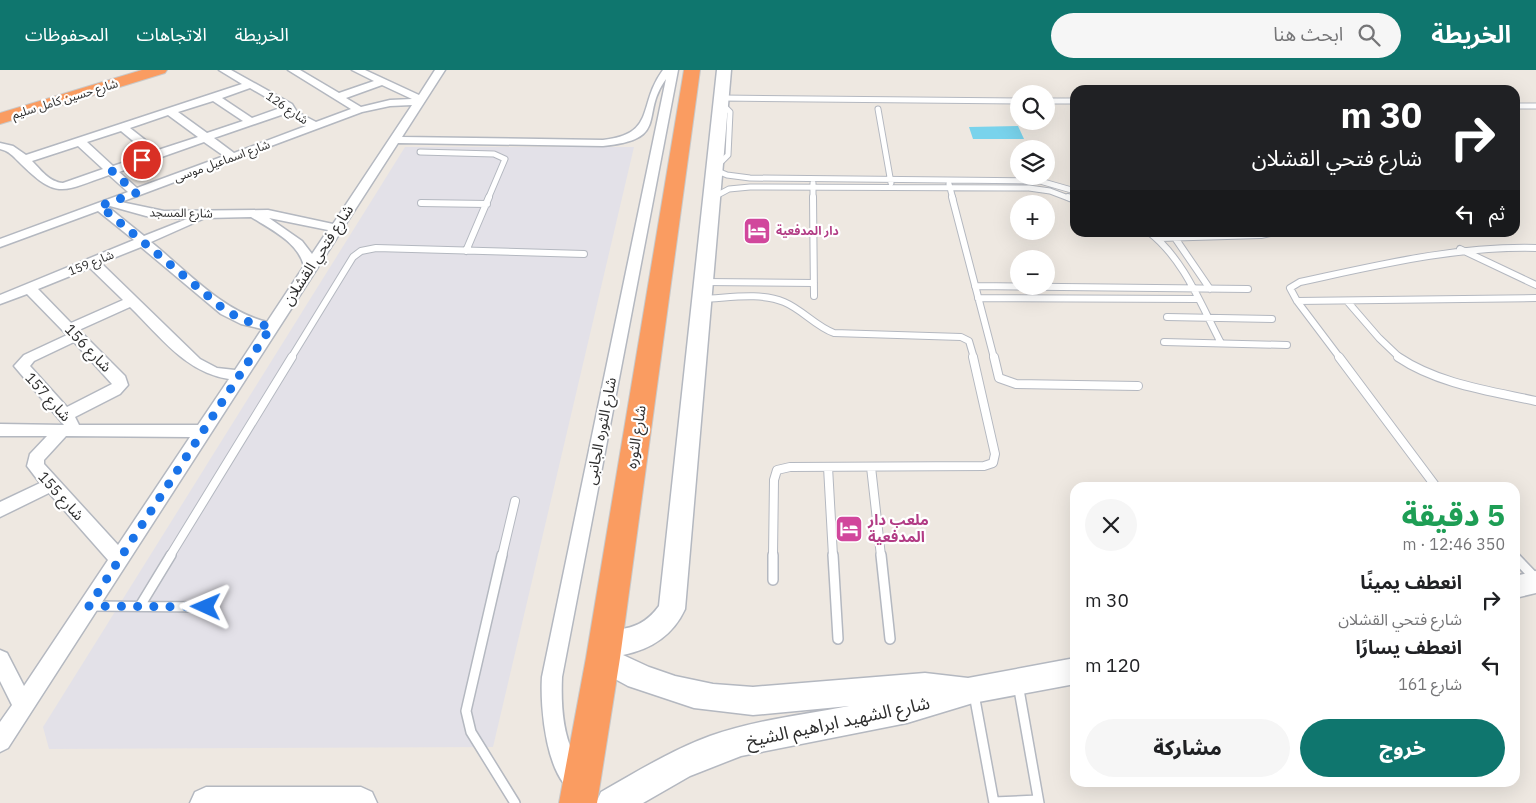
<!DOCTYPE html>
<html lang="ar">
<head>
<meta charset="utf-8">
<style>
  :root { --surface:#fff; --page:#f6f6f6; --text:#202124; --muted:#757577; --accent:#0f766e }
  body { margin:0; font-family:"IBM Plex Sans","Noto Sans Arabic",sans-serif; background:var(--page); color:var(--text); direction:rtl; height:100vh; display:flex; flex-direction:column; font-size:19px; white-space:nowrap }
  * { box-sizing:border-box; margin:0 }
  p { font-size:16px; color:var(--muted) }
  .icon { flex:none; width:28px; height:28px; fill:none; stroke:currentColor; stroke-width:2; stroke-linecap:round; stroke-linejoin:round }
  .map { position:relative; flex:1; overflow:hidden; direction:ltr }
  .details { position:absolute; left:1070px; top:412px; width:450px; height:305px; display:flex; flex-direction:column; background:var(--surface); border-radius:15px; box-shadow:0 5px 20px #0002; direction:rtl }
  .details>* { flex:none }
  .guide { position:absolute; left:1070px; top:15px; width:450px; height:152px; border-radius:15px; box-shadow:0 5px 20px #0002; direction:rtl; background:#202124; color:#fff; overflow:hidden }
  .controls { position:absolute; left:1010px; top:15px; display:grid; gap:10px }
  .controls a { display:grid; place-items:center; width:45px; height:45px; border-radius:50%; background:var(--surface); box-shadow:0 5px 20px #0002; font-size:25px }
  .pin { position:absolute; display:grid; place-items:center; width:42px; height:42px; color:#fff; margin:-21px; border:2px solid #fff; border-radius:50%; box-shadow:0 1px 5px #0007 }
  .me { position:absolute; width:55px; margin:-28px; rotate:271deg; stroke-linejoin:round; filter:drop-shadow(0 0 4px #0008) }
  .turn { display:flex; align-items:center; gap:18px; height:105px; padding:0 15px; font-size:22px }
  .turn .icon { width:65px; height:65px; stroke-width:2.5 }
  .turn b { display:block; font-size:35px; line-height:42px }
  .then { display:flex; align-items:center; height:48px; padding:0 15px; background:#0003; gap:10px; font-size:19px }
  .round { display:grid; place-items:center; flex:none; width:52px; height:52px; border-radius:26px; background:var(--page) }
  .headline { display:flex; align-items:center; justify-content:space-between; height:85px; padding:0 15px }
  h1 { font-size:30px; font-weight:800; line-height:38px; color:#1e9e55 }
  .action { display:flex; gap:10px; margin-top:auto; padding:10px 15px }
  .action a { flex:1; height:58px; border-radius:30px; background:var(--accent); color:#fff; font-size:20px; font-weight:800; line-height:58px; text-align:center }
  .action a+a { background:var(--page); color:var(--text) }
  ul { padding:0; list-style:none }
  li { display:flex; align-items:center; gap:15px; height:65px; padding:0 15px }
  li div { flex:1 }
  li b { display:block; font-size:19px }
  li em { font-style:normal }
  header { display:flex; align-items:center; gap:30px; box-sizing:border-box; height:70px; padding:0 25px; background:var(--accent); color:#fff }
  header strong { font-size:24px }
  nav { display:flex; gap:28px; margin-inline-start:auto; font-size:18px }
  .search { width:350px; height:45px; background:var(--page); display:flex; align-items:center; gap:12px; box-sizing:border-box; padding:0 18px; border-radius:28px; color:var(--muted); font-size:19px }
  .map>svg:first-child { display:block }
</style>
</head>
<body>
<header>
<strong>الخريطة</strong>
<div class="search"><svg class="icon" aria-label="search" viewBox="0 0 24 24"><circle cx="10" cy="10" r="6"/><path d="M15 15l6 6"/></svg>ابحث هنا</div>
<nav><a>الخريطة</a><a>الاتجاهات</a><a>المحفوظات</a></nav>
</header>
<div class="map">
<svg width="1536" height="733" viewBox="0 0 1536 733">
  <rect width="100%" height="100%" fill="#eee8e1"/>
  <path fill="#e3e1e8" d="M405 77H634L493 677 49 679 43 657Z"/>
  <path fill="#79d3ec" d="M1018 56 1024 69H973L969 57Z"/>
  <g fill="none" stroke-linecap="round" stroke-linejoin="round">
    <g stroke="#b4b8c0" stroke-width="7">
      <path id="lane-far3" d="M722 28 1019 31
        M1046 31H1075
        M1515 36H1536
        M878 39 891 113
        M420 82 494 84 505 89 488 129
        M716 97 728 85 730 42 721 33
        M715 100 727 105 750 108 1040 111 1075 121
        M813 113V129
        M949 114 953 129
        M714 127 729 119 750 117 1029 118 1050 121 1071 129"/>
    </g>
    <g stroke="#b4b8c0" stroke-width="8">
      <path id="lane-far2" d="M813 127 814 226
        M952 127 994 288
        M1068 127 1075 130
        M421 133 487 134
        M1149 162C1184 189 1201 235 1221 273
        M1173 165 1210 219
        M1159 168 1261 165 1275 162
        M1460 179 1536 215
        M466 181 489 127
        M704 212 814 213
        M975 216 1248 219
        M978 228 1197 229
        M703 229C729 228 760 222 784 232 803 240 815 256 834 263L961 267 969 271 974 288
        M1297 231 1536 228
        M1347 231 1379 268 1400 288
        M1167 247 1272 249
        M1164 272 1287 275
        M291 288 353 187 361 181 376 178 584 184
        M1340 288 1297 231 1290 218 1300 212C1379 195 1455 176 1536 178"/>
    </g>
    <g stroke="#b4b8c0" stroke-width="10">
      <path id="lane-far1" d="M994 287 999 308 1016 314 1138 316
        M1339 287 1437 418
        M1398 287C1438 314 1490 321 1536 331
        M828 397 833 486
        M871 397 881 486
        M170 486 292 287
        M502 486 515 431
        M773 486 774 410 777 400 790 397 984 396 993 393 995 384 973 287"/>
    </g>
    <g stroke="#b4b8c0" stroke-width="12">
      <path id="lane" d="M502 485 466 641 471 662 515 733
        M833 485 838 569
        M881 485 890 569
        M1515 487 1536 509
        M773 510V485
        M90 536 205 537
        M140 536 171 485
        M1018 614 1039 733
        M974 624 994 733
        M994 732 1038 730"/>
    </g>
    <g stroke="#b4b8c0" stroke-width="3">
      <path id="street" d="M219 0H231L292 34 297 42 316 52 351 39 288 0H300L339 23 374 11 352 0H365L419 25 435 0H445L402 67 603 70C657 64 637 35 663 0H678L562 607C561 632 562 660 573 683 577 694 585 703 589 714L586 722 578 725C546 712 540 637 542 607L666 9C639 46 671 69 603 76L398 73 8 678 0 682V652L12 635 0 611V580L7 583 24 616 108 490 49 423 0 447V432L40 413 27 396 30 384 47 366H0V354L64 355 14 296 24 285 67 265 27 224 0 234V225L134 170 98 141 0 177V169L128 122 109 105C61 122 57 130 18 91 13 86 9 81 0 79V73L13 76 26 85 242 14ZM382 15 412 29 390 30 361 37 346 28ZM250 18 283 37 252 48 222 28ZM213 31 243 51 207 63 178 42ZM412 35 333 154 268 140 164 141 121 132 362 42 390 36ZM287 43 306 56 234 83 214 68ZM168 45 198 67 158 80 130 58ZM121 61 149 84 113 96 87 72ZM204 72 224 86 137 118 119 102ZM78 76 103 99 63 113C49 112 41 100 32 91ZM110 136 146 146 187 149 144 166 108 137ZM251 147C270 159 298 172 304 196L267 252C222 241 187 201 151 172L205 148ZM269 148 328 160 312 184 302 171ZM141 177 221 244 241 254 262 259 235 300 217 298 200 289 101 193ZM90 198 123 230 71 253 38 219ZM130 237C160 266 186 303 229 309L198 355H79L75 347 120 324 128 315 125 306 79 260ZM74 272 112 314 67 337 30 296 34 291ZM66 366 190 367 118 475 44 394V390Z"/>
    </g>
    <g stroke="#b4b8c0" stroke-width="3">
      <path id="secondary" d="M717 0H731L685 539C673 565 652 579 623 585L649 597 675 606 713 614 753 617 925 603 968 608 1075 588V614L973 633 907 653 741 686 690 706 643 733H596L601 722C636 702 672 680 710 666 755 650 803 645 849 636L753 645 694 638 628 616 593 597 589 588 595 566C622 556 639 563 659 536Z
        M1536 501V523L1515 528V506Z
        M206 717H361L372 722 377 733H190L195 722Z"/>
    </g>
    <g stroke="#c9c9c9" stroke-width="2">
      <path id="highway" d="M142 0H167L165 3 0 54V43Z
        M684 0H700L620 588 597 733H559L586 588Z"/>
    </g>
    <use href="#lane-far3" stroke="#fff" stroke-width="5"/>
    <use href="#lane-far2" stroke="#fff" stroke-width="6"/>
    <use href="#lane-far1" stroke="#fff" stroke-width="8"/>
    <use href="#lane" stroke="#fff" stroke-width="9"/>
    <use href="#street" fill="#fff" fill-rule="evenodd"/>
    <use href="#secondary" fill="#fff" fill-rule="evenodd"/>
    <use href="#highway" fill="#fa9c61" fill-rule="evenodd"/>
  </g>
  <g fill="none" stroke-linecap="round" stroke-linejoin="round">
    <path stroke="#1a73e8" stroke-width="9" stroke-dasharray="0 16.2" d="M142 90 112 101 136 123 100 136 226 241 246 251 271 257 89 536 206 537"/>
  </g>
  <defs>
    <g id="hotel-square" transform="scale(1.4375)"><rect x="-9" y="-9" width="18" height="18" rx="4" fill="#d1479c" stroke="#fff"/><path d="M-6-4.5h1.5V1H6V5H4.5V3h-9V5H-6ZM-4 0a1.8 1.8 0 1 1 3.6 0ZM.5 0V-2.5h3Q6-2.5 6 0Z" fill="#fff"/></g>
  </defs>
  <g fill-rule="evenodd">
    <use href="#hotel-square" x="757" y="161"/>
    <use href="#hotel-square" x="849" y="459"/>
  </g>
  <g text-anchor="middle" stroke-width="4.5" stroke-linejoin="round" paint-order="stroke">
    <g font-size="12" fill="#2e2e2e" stroke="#fff">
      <text transform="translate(65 29) rotate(-17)" y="4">شارع حسين كامل سليم</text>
      <text transform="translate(287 38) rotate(34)" y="4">شارع 126</text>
      <text transform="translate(222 91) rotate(-20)" y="4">شارع اسماعيل موسى</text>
      <text transform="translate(181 143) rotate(1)" y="4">شارع المسجد</text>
      <text transform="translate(91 193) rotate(-22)" y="4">شارع 159</text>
    </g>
    <g font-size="12" font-weight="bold" fill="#b23c85" stroke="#fff" text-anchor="start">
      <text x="776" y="165">دار المدفعية</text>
    </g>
    <g font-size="15" fill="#2e2e2e" stroke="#fff">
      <text transform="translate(318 185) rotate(-57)" y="5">شارع فتحي القشلان</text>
      <text transform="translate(88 278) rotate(46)" y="5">شارع 156</text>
      <text transform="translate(48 327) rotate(48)" y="5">شارع 157</text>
      <text transform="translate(601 361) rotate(-79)" y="5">شارع الثوره الجانبى</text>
      <text transform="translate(636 367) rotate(-81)" y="5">شارع الثوره</text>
      <text transform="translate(61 426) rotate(48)" y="5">شارع 155</text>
    </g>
    <g font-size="15" font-weight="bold" fill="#b23c85" stroke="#fff" text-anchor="start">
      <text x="868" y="455">ملعب دار<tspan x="868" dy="17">المدفعية</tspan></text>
    </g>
    <g font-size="18" fill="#2e2e2e" stroke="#fff">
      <text transform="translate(838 652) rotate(-12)" y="6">شارع الشهيد ابراهيم الشيخ</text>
    </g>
  </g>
</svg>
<div class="controls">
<a><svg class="icon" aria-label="search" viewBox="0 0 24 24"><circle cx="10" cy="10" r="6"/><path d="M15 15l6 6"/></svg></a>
<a><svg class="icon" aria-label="layers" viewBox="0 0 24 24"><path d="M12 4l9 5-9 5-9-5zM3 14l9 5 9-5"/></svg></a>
<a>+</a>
<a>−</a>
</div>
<div class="pin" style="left:142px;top:90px;background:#d93025"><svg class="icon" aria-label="arrive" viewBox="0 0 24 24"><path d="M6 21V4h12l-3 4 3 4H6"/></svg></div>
<svg class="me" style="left:206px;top:537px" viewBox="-20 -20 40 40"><path d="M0-17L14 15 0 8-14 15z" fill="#1a73e8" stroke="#fff" stroke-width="4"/></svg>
<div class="guide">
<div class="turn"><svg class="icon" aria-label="right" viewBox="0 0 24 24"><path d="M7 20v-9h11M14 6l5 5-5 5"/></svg><div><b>30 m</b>شارع فتحي القشلان</div></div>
<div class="then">ثم<svg class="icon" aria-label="left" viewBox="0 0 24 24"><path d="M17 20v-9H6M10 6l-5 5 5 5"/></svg></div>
</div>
<section class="details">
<div class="headline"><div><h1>5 دقيقة</h1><p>350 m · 12:46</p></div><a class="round"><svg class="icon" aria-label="close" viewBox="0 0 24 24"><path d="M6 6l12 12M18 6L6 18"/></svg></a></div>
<ul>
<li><svg class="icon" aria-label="right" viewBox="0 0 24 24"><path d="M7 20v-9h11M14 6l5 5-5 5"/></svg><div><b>انعطف يمينًا</b><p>شارع فتحي القشلان</p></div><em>30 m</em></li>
<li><svg class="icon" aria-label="left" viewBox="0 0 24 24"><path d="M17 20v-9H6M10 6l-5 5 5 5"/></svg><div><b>انعطف يسارًا</b><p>شارع 161</p></div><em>120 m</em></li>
</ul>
<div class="action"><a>خروج</a><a>مشاركة</a></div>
</section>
</div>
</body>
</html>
